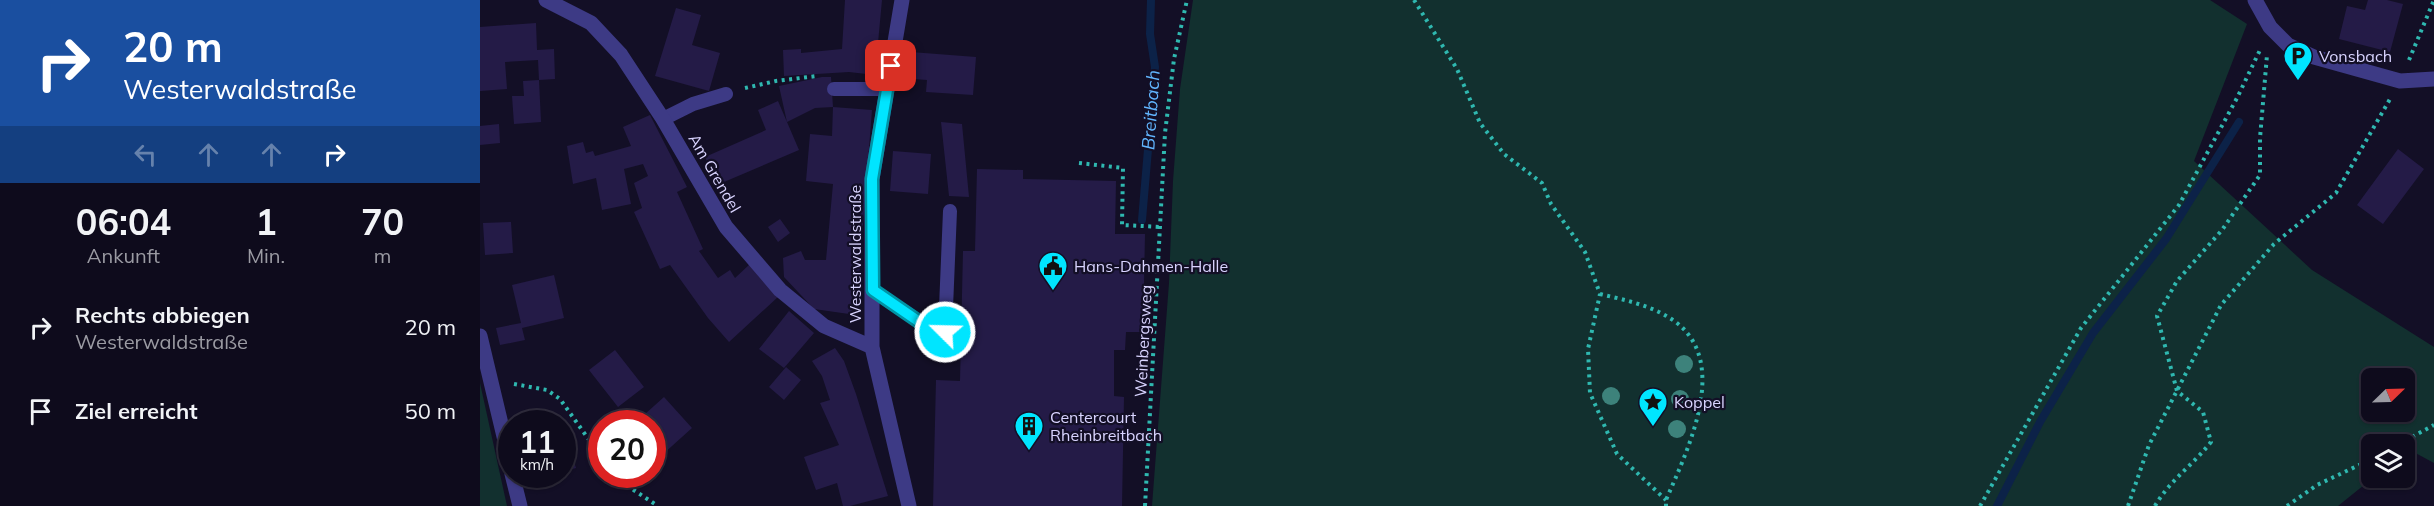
<!DOCTYPE html>
<html lang="de">
<head>
<meta charset="utf-8">
<style>
  :root { --surface:#0e0b1c; --page:#171425; --text:#f1f3f6; --muted:#9b9ba3; --line:#2e2b3b }
  body { margin:0; font-family:Mulish,sans-serif; background:var(--page); color:var(--text); height:100vh; display:flex; flex-direction:column; font-size:22px; white-space:nowrap }
  * { box-sizing:border-box; margin:0 }
  p { font-size:20px; color:var(--muted) }
  .icon { flex:none; width:33px; height:33px; fill:none; stroke:currentColor; stroke-width:2; stroke-linecap:round; stroke-linejoin:round }
  .map { position:relative; flex:1; overflow:hidden }
  .sheet { display:flex; flex-direction:column; background:var(--surface); width:480px }
  .sheet>* { flex:none }
  .guide { background:#1a4fa0; color:#fff; overflow:hidden }
  .needle { width:39px; rotate:67deg }
  .tools { position:absolute; left:1881px; top:368px; display:grid; gap:12px }
  .tools a { display:grid; place-items:center; width:54px; height:54px; border-radius:9px; background:var(--surface); box-shadow:0 2px 4px #0004,0 0 0 2px var(--line); font-size:30px }
  .speed { position:absolute; left:18px; top:410px; display:flex; gap:12px; font-size:30px; font-weight:700; text-align:center }
  .speed>* { display:grid; place-content:center; width:78px; height:78px; border-radius:50%; background:var(--surface); box-shadow:0 2px 4px #0004,0 0 0 2px var(--line); line-height:1 }
  .speed small { font-size:15px; font-weight:400 }
  .speed .limit { border:9px solid #d22; background:#fff; color:#111 }
  .pin { position:absolute; display:grid; place-items:center; width:51px; height:51px; color:#fff; margin:-26px; border-radius:12px; box-shadow:0 3px 9px #0006 }
  .me { position:absolute; width:66px; margin:-33px; rotate:293deg; stroke-linejoin:round; filter:drop-shadow(0 0 4px #0008) }
  .turn { display:flex; align-items:center; gap:21px; height:126px; padding:0 24px; font-size:27px }
  .turn .icon { width:78px; height:78px; stroke-width:2.5 }
  .turn b { display:block; font-size:42px; line-height:51px }
  .lanes { display:flex; align-items:center; height:57px; padding:0 24px; background:#0003; justify-content:center; gap:30px; direction:ltr }
  .lanes .off { opacity:.35 }
  .eta { display:flex; justify-content:space-evenly; align-items:center; height:102px; text-align:center }
  .eta b { font-size:36px; font-weight:700; line-height:42px }
  ul { padding:0; list-style:none }
  li { display:flex; align-items:center; gap:18px; height:84px; padding:0 24px }
  li div { flex:1 }
  li b { display:block; font-size:22px }
  li em { font-style:normal }
  main { display:flex; flex:1; min-height:0 }
  .map>svg:first-child { display:block }
</style>
</head>
<body>
<main>
<section class="sheet">
<div class="guide">
<div class="turn"><svg class="icon" aria-label="right" viewBox="0 0 24 24"><path d="M7 20v-9h11M14 6l5 5-5 5"/></svg><div><b>20 m</b>Westerwaldstraße</div></div>
<div class="lanes"><svg class="icon off" aria-label="left" viewBox="0 0 24 24"><path d="M17 20v-9H6M10 6l-5 5 5 5"/></svg><svg class="icon off" aria-label="ahead" viewBox="0 0 24 24"><path d="M12 20V5M6 11l6-6 6 6"/></svg><svg class="icon off" aria-label="ahead" viewBox="0 0 24 24"><path d="M12 20V5M6 11l6-6 6 6"/></svg><svg class="icon" aria-label="right" viewBox="0 0 24 24"><path d="M7 20v-9h11M14 6l5 5-5 5"/></svg></div>
</div>
<div class="eta">
<div><b>06:04</b><p>Ankunft</p></div>
<div><b>1</b><p>Min.</p></div>
<div><b>70</b><p>m</p></div>
</div>
<ul>
<li><svg class="icon" aria-label="right" viewBox="0 0 24 24"><path d="M7 20v-9h11M14 6l5 5-5 5"/></svg><div><b>Rechts abbiegen</b><p>Westerwaldstraße</p></div><em>20 m</em></li>
<li><svg class="icon" aria-label="arrive" viewBox="0 0 24 24"><path d="M6 21V4h12l-3 4 3 4H6"/></svg><div><b>Ziel erreicht</b></div><em>50 m</em></li>
</ul>
</section>
<div class="map">
<svg width="1954" height="506" viewBox="0 0 1954 506">
  <rect width="100%" height="100%" fill="#130f26"/>
  <path fill="#12302f" fill-rule="evenodd" d="M713 0H1730L1767 24 1714 161 1832 270 1954 347V463L1928 449 1925 452 1924 444H1892L1894 477 1858 506H672L689 283 693 181 700 89ZM1892 378H1924V411H1892Z
    M0 383 27 506H0Z"/>
  <g fill="none" stroke-linecap="round" stroke-linejoin="round">
    <path stroke="#0c2248" stroke-width="8" d="M662 220 675 67 670 34 671 0
      M1517 506 1560 422 1613 333 1686 239 1759 122"/>
  </g>
  <path fill="#241b47" d="M365 0H402L395 75 369 72 304 76 303 50 321 49V53L362 49Z
    M1888 0H1907L1923 4 1910 52 1859 39 1867 6 1885 10Z
    M196 8 221 15 212 45 240 53 229 91 175 76Z
    M56 23 57 50 74 49 75 79 59 80 61 122 34 124 32 96H44L43 81 59 80 58 60 25 62 27 89 0 91V27Z
    M418 51 496 57 493 95 446 92 447 80 434 79V72L417 71Z
    M342 77H351L353 107 335 108 307 122 319 150 237 185 225 157 286 130 278 110 298 101 307 122 299 86Z
    M353 107 392 110 376 315 334 309 304 277 303 258 321 251 325 260H346L353 184 326 181 330 134 352 136Z
    M170 115 207 187 197 192 223 249 219 251 238 278 250 270 255 278 270 264 299 296 249 342 228 318 190 265 180 269 154 212 162 208 154 183 168 176 163 164 144 169 151 204 122 210 116 178 93 184 87 146 103 142 106 153 113 151 115 156 151 146 143 127Z
    M461 122 482 124 489 197 469 196Z
    M19 124 20 143 0 145V126Z
    M1918 149 1944 169 1903 224 1877 205Z
    M413 151 451 154 448 194 410 191Z
    M497 169 543 170V179L636 181 635 234H665L663 332H646L645 350H634V396L644 397 642 506H453L456 380 480 381 483 251H495Z
    M300 219 310 233 298 242 288 227Z
    M31 222 33 253 5 255 3 223Z
    M74 275 84 318 42 328 45 340 20 345 16 328 41 323 32 285Z
    M309 311 334 333 304 368 279 349Z
    M355 348 364 361 376 394 408 496 370 506H363L357 483 336 490 324 457 359 445 340 403 350 400 342 376 332 361Z
    M135 350 164 387 138 407 109 370Z
    M306 367 321 380 304 400 289 387Z
    M184 397 212 428 172 464V423H155Z
    M82 426 96 468 82 472Z
    M49 474H73V475L51 481Z"/>
  <g fill="none" stroke-linecap="round" stroke-linejoin="round">
    <path stroke="#2fb8b0" stroke-width="4" stroke-dasharray="3 4.5" stroke-linecap="butt" d="M934 0 977 69 1000 123 1024 154 1062 183 1071 204 1105 252 1120 294 1108 349 1110 393 1137 454 1186 500
      M1929 60 1954 0
      M265 88 296 81 337 76
      M599 163 643 168 642 225 681 227
      M1120 294C1145 300 1175 306 1197 323 1250 365 1207 451 1186 500V506
      M34 384 67 390 80 399 122 458
      M1919 444 1954 425
      M137 474 149 487 178 506
      M665 506 685 133 694 59 707 0
      M1500 506 1601 328 1699 205 1757 98 1781 48
      M1648 506 1669 445 1741 305 1794 244 1856 193 1910 99
      M1675 506C1689 481 1713 465 1731 442L1723 412 1697 391 1677 316 1697 281 1742 230 1780 175V138L1787 55
      M1807 506 1837 485 1892 459"/>
    <path stroke="#3d3a85" stroke-width="14" d="M354 89H407
      M183 119 213 104 246 94
      M392 290 454 331 465 332 470 211"/>
    <path stroke="#3d3a85" stroke-width="15" d="M66 0 111 23 141 55 183 119 246 227 300 290 344 326 392 347
      M422 0 392 179V347L429 506
      M1775 0 1790 27 1808 45 1834 57 1920 81 1954 79
      M0 336 32 470
      M32 474 40 506"/>
  </g>
  <g fill="#3d827b">
    <circle cx="1204" cy="364" r="9"/>
    <circle cx="1131" cy="396" r="9"/>
    <circle cx="1200" cy="399" r="9"/>
    <circle cx="1197" cy="429" r="9"/>
  </g>
  <g fill="none" stroke-linecap="round" stroke-linejoin="round">
    <g stroke="#0095a6" stroke-width="15">
      <path id="route" d="M411 66 392 179 393 290 454 332H465"/>
    </g>
    <use href="#route" stroke="#00e5ff" stroke-width="10"/>
  </g>
  <defs>
    <g id="parking-pin" transform="scale(1.5)"><path d="M0 17L-7.5 6A9.5 9.5 0 1 1 7.5 6Z" fill="#00e5ff" stroke="#130f26"/><path d="M-3.5-5.5H1a3.5 3.5 0 0 1 0 7H-1V5.5H-3.5ZM-1-3.4V-.6H.8a1.4 1.4 0 0 0 0-2.8Z" fill="#111"/></g>
    <g id="civic-pin" transform="scale(1.5)"><path d="M0 17L-7.5 6A9.5 9.5 0 1 1 7.5 6Z" fill="#00e5ff" stroke="#130f26"/><path d="M-.6-6.5H3V-4.5H.6V-3L4-1V1h2V6H-6V1h2V-1L-.6-3ZM-1.2 2.5V6h2.4V2.5Z" fill="#111"/></g>
    <g id="sight-pin" transform="scale(1.5)"><path d="M0 17L-7.5 6A9.5 9.5 0 1 1 7.5 6Z" fill="#00e5ff" stroke="#130f26"/><path d="M0-6L1.8-2.2L6-1.7L2.9 1.2L3.7 5.4L0 3.3L-3.7 5.4L-2.9 1.2L-6-1.7L-1.8-2.2Z" fill="#111"/></g>
    <g id="building-pin" transform="scale(1.5)"><path d="M0 17L-7.5 6A9.5 9.5 0 1 1 7.5 6Z" fill="#00e5ff" stroke="#130f26"/><path d="M-4-6H4V6H1V3H-1V6H-4ZM-2.5-4.3h1.7v1.8h-1.7ZM.8-4.3h1.7v1.8H.8ZM-2.5-1h1.7V.8h-1.7ZM.8-1h1.7V.8H.8Z" fill="#111"/></g>
  </defs>
  <g fill-rule="evenodd">
    <use href="#parking-pin" x="1818" y="56"/>
    <use href="#civic-pin" x="573" y="266"/>
    <use href="#sight-pin" x="1173" y="402"/>
    <use href="#building-pin" x="549" y="426"/>
  </g>
  <g text-anchor="middle" stroke-width="4.5" stroke-linejoin="round" paint-order="stroke">
    <g font-size="16" fill="#d9d4ff" stroke="#130f26" text-anchor="start">
      <text x="1839" y="62">Vonsbach</text>
      <text x="594" y="272">Hans-Dahmen-Halle</text>
      <text x="1194" y="408">Koppel</text>
      <text x="570" y="423">Centercourt<tspan x="570" dy="18">Rheinbreitbach</tspan></text>
    </g>
    <g font-size="16" fill="#d9d4ff" stroke="#130f26">
      <text transform="translate(235 173) rotate(60)" y="6">Am Grendel</text>
      <text transform="translate(375 254) rotate(-90)" y="6">Westerwaldstraße</text>
      <text transform="translate(663 341) rotate(-87)" y="6">Weinbergsweg</text>
    </g>
    <g font-size="18" font-style="italic" fill="#62b6ff" stroke="#130f26">
      <text transform="translate(671 110) rotate(-86)" y="6">Breitbach</text>
    </g>
  </g>
</svg>
<div class="tools">
<a><svg class="needle" viewBox="-14 -14 28 28"><path d="M0-13l5 13h-10z" fill="#e53935"/><path d="M0 13l5-13h-10z" fill="#9b9ba3"/></svg></a>
<a><svg class="icon" aria-label="layers" viewBox="0 0 24 24"><path d="M12 4l9 5-9 5-9-5zM3 14l9 5 9-5"/></svg></a>
</div>
<div class="speed"><div>11<small>km/h</small></div><div class="limit">20</div></div>
<div class="pin" style="left:411px;top:66px;background:#d93025"><svg class="icon" aria-label="arrive" viewBox="0 0 24 24"><path d="M6 21V4h12l-3 4 3 4H6"/></svg></div>
<svg class="me" style="left:465px;top:332px" viewBox="-20 -20 40 40"><circle r="17" fill="#00e5ff" stroke="#fff" stroke-width="3"/><path d="M0-11L8 9 0 5-8 9z" fill="#fff"/></svg>
</div>
</main>
</body>
</html>
